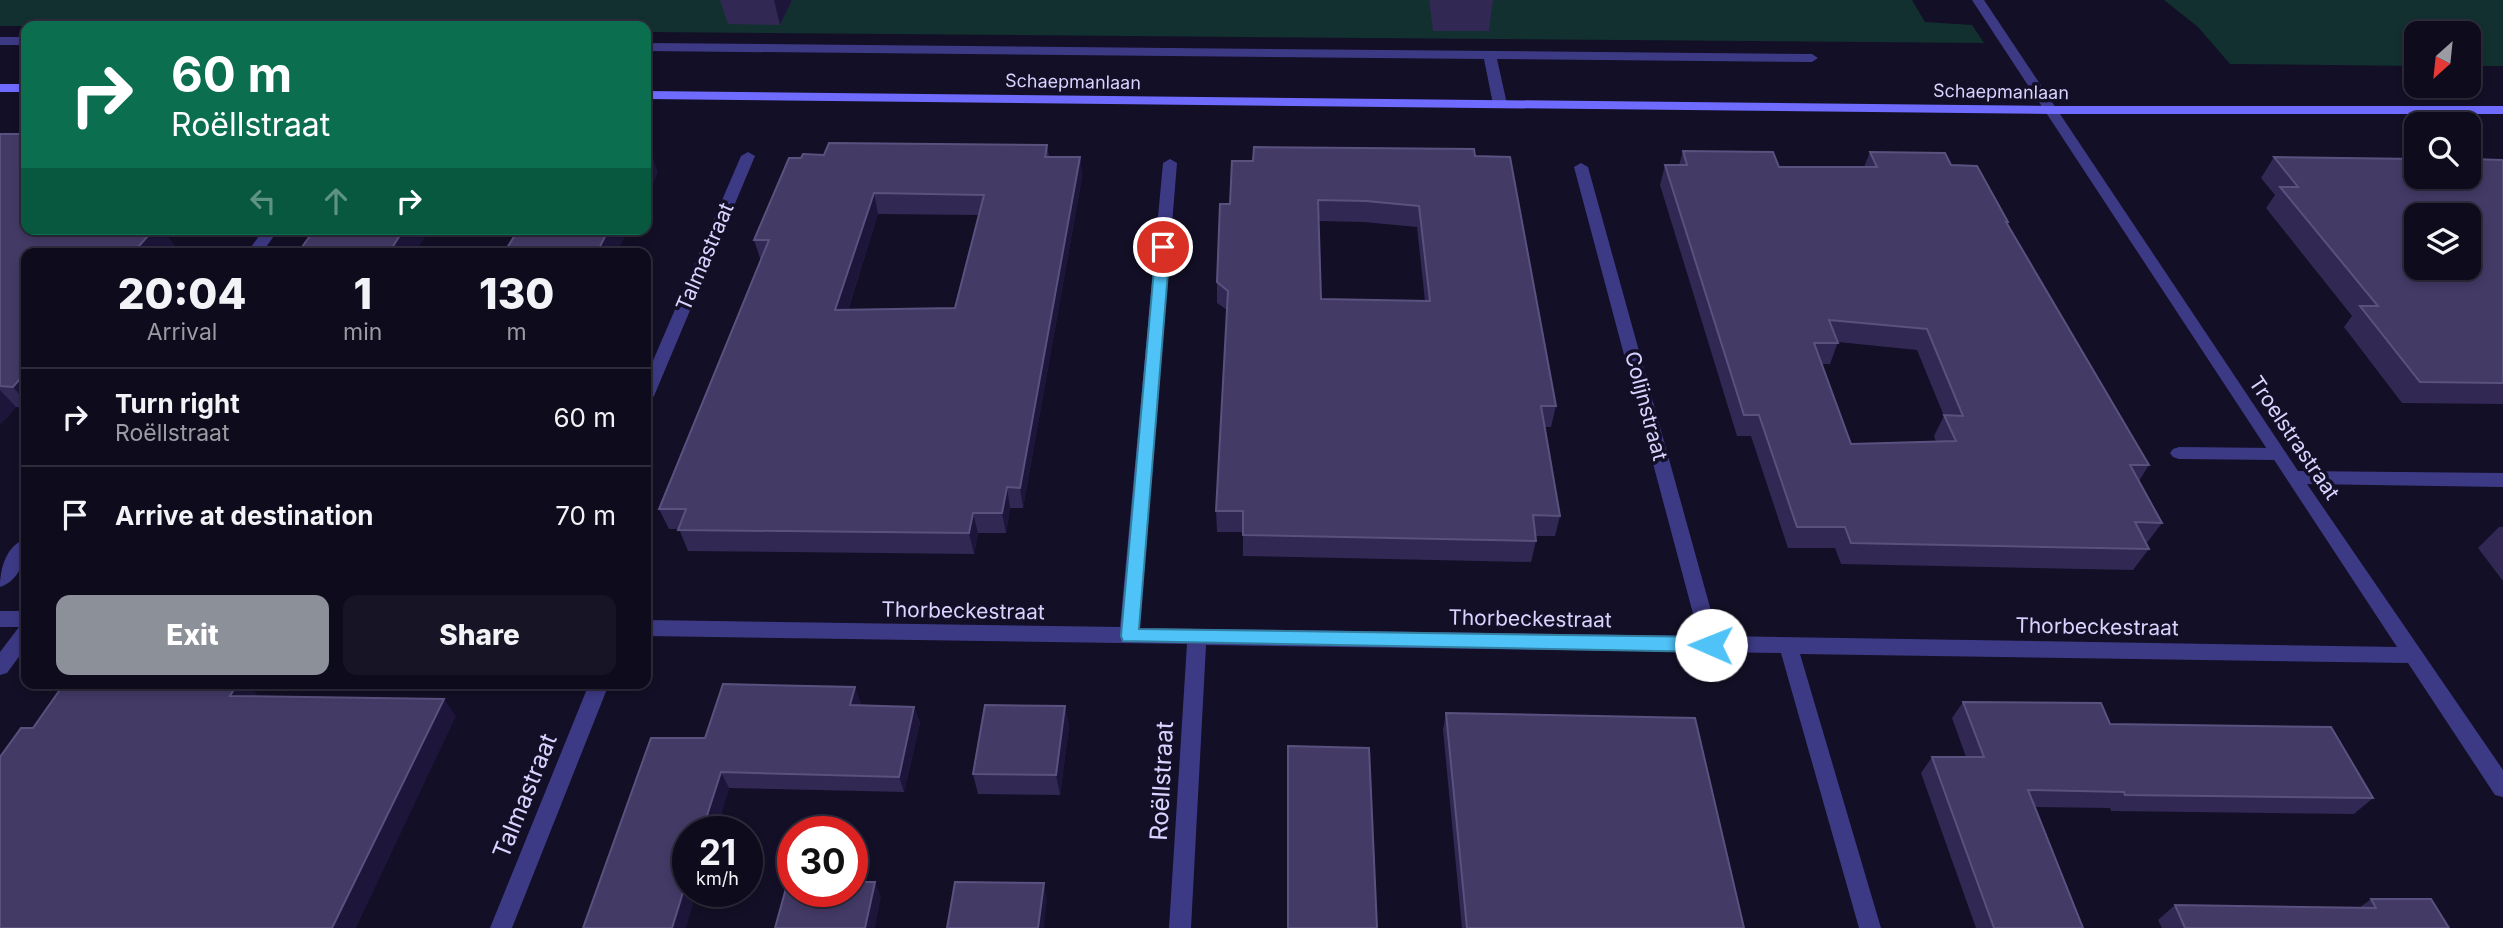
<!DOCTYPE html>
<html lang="en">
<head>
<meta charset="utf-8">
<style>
  :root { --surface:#0e0b1c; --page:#171425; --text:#f1f3f6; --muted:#9b9ba3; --line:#2e2b3b; --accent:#8c9099 }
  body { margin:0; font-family:Inter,sans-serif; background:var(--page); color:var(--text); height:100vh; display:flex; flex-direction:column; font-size:26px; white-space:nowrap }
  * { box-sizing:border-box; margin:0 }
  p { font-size:23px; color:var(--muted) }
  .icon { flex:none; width:38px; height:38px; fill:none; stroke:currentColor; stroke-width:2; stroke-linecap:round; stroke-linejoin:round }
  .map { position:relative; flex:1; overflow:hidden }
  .panel { position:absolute; left:21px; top:248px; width:630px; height:441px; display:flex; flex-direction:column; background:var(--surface); border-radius:14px; box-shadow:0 4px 10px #0003,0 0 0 2px var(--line) }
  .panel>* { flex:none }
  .banner { position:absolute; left:21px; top:21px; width:630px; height:214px; border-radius:14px; box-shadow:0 4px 10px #0003,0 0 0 2px var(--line); background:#0b6e4f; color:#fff; overflow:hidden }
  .needle { width:46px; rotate:207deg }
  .buttons { position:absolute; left:2404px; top:21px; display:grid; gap:14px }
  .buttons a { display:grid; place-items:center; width:77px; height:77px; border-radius:14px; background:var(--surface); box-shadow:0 4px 10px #0003,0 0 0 2px var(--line); font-size:35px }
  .speed { position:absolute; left:672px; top:816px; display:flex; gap:14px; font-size:35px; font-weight:700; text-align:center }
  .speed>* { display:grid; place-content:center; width:91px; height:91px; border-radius:50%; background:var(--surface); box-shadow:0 4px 10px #0003,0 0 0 2px var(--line); line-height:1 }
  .speed small { font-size:18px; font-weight:400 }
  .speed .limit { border:10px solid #d22; background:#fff; color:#111 }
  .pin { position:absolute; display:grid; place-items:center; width:60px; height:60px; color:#fff; margin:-30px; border:4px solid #fff; border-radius:50%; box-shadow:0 2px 7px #0007 }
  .me { position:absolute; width:77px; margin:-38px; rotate:271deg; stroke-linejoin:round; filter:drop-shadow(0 0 5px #0008) }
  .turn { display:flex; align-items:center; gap:24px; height:147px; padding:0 35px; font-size:32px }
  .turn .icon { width:91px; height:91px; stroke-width:2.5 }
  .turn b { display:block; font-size:49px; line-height:60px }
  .lanes { display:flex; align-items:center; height:66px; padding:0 35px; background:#0003; justify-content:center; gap:35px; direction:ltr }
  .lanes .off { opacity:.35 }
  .eta { display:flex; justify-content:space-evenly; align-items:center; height:119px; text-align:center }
  .eta b { font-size:42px; font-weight:800; line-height:49px }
  .button { display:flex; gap:14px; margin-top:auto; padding:14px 35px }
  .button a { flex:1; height:80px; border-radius:14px; background:var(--accent); color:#fff; font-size:28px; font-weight:800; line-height:80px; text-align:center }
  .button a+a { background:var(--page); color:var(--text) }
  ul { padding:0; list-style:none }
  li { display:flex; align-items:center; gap:21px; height:98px; padding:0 35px; border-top:2px solid var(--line) }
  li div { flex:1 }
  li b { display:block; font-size:26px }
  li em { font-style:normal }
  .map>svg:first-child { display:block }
</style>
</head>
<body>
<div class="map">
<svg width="2503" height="928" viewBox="0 0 2503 928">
  <rect width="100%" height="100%" fill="#130f26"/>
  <path fill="#12302f" d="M0 0H1912L1925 22 1972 25 1984 43 646 32V26H0Z
    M2164 0H2503V66H2469V33H2417V66L2230 64 2198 27Z"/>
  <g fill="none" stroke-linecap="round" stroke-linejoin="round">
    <path fill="#3d3a85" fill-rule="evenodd" d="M2179 447 2277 448 2283 450 2286 454 2283 458 2277 460 2179 459 2173 457 2170 453 2173 449Z"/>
    <path fill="#3d3a85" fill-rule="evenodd" d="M1972 0H1984L2298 471 2503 473V487L2307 484 2503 770V797L2495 795 2408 663 1800 654 1881 928H1859L1781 653 1206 645 1191 928H1169L1187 644 646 636V620L1120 627 1163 163 1170 159 1177 163 1139 628 1699 636 1574 167 1581 163 1588 167 1718 636 2397 647Z
      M0 37H26V45H0Z
      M646 43 1812 54 1818 58 1812 62 1497 59 1507 104 1500 108 1493 104 1484 59 646 51Z
      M748 152 755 156 654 396 646 402V377L741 156Z
      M264 229H279L261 254H246Z
      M26 539C27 557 20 581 0 587 0 569 6 545 26 539Z
      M0 611H26V647L7 673 0 675V652L19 627H0Z
      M589 684H609L512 928H490Z"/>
    <path fill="#6f6bff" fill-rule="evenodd" d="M0 84H26V92H0Z
      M646 91 2051 106H2503V114H2051L646 99Z"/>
  </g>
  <path fill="#312854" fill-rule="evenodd" d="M720 0H792L780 25 728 24Z
    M1429 0H1493L1489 31H1433Z
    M0 134 167 236 174 245 166 254H26V408L16 407 0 425Z
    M1047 145 1049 157H1080L1082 177 1023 508H1010L1006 533H978L974 554 688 551 679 529H669L659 509 761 261 754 240 801 158 824 155ZM878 214 979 215 955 308 848 310Z
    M1683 151 1779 167H1864L1870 152 1951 165 2008 222 2007 224 2149 465 2139 481 2162 523 2146 544 2149 549 2133 570 1841 564 1835 548H1788L1751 436H1737L1660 185 1665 165H1679ZM1838 342 1917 350 1944 416 1934 436 1936 442 1851 444 1822 364H1830Z
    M1475 156 1556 406 1551 427H1544L1560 516 1555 536H1536V541L1531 562 1243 556V532H1217L1216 511 1227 310 1217 303V282L1230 204 1253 161ZM1318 221 1364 222 1417 227 1425 301 1321 299Z
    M2274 157 2503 160V404L2402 403 2344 327 2352 316 2266 208 2275 195 2261 178Z
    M2499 527H2503V581L2478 548Z
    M1963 702 2110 724 2373 798 2354 814 2111 811 2110 808 2034 807 2083 928H1976L1921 773 1932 757H1966L1952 718Z
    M861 703 860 706 914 707 920 723 904 792 729 788 716 831 705 738Z
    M1065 706 1069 726 1060 795 978 794 973 774Z
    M1446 713 1744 928H1462L1443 730Z
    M1288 746 1377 928H1288Z
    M2371 899 2449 928H2162L2158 920 2175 905 2359 908Z"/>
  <path fill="#1d163a" d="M774 0H792L780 25Z
    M651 152 658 173 646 197V161Z
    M1080 157 1082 177 1023 508 1020 488Z
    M874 193 878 214 841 331 835 310Z
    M149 229H173L167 236 174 245 166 254H132Z
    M404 229H430L414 254H388Z
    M609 229H629L616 254H596Z
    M26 372V402L13 387Z
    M0 390 16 407 0 425Z
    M1007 487 1010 508 1006 533 1002 513Z
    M973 513 978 533 974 554 969 533Z
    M237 684H248L257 694 246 712 230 696Z
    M855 687 861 703 856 722 850 705Z
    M444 699 456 716 356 928H332Z
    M1065 706 1069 726 1060 795 1056 775Z
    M914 707 920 723 904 792 899 777Z
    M721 772 729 788 716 831H702Z
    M688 876V891H697L686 928H672Z
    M875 882 881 897 875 928H865Z
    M1044 883 1047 899 1044 928H1038Z"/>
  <path fill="#433a66" stroke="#5a527e" stroke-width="2" fill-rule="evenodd" d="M0 134H26V229H154L132 254H26V372L13 387 0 386Z
    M829 143 1047 145 1045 157H1080L1020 488 1007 487 1002 513H973L969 533 678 530 686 509H659L769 240H754L789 158H801L803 154 824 155ZM874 193 984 195 955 308 835 310Z
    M1254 147 1474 149 1475 156 1510 157 1556 406H1541L1560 516 1533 515 1536 541 1243 535V511H1216L1228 291 1217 282 1220 204H1230L1232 161H1253ZM1318 200 1366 201 1419 206 1430 301 1321 299Z
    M1683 151 1773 152 1779 167H1877L1870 152 1945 153 1951 165 1977 166 2008 222H2006L2149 465H2130L2162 523 2135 522 2149 549 1851 543 1845 527H1797L1759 415H1744L1665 165H1687ZM1829 320 1927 329 1963 416 1944 415 1956 441 1851 444 1814 343H1838Z
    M646 152H651L646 161Z
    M2274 157 2417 159V177H2469V159L2503 160V383L2420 382 2360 306H2378L2280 187H2298ZM2417 215H2469V268H2417Z
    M315 229H404L388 254H297Z
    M519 229H609L596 254H503Z
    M64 684H237L230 696 444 699 332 928H0V757L21 728H33Z
    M723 684 855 687 850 705 914 707 899 777 721 772 702 831H688V876L672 928H583L651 738H705Z
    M1963 702 2101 703 2110 724 2331 727 2373 798 2125 795 2124 792 2028 790 2083 928H1994L1932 757H1984Z
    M985 705 1065 706 1056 775 973 774Z
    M1446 713 1695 718 1744 928H1467Z
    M1288 746 1369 748 1377 928H1288Z
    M788 881H793V891H852V882H875L865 928H775Z
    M955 882 1044 883 1038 928H947Z
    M2371 899H2431L2449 928H2185L2175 905 2376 908Z"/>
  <path fill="#4fc3f7" stroke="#337fa1" stroke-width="2" d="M1163 242 1170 247 1139 629 1711 637 1717 639 1720 645 1717 650 1711 652 1123 641 1121 636 1156 247Z"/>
  <g text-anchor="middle" stroke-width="7" stroke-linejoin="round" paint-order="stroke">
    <g font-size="18" fill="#d9d4ff" stroke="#130f26">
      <text transform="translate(1073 82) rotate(1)" y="6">Schaepmanlaan</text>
      <text transform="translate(2001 92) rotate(1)" y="6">Schaepmanlaan</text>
    </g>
    <g font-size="21" fill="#d9d4ff" stroke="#130f26">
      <text transform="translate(705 257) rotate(-67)" y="7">Talmastraat</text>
      <text transform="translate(1646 406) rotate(75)" y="7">Colijnstraat</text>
      <text transform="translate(2294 438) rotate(56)" y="7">Troelstrastraat</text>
      <text transform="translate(963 611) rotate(1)" y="7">Thorbeckestraat</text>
      <text transform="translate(1530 619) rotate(1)" y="7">Thorbeckestraat</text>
      <text transform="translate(2097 627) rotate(1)" y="7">Thorbeckestraat</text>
    </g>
    <g font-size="24" fill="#d9d4ff" stroke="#130f26">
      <text transform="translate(1162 781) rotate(-87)" y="8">Roëllstraat</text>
      <text transform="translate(525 796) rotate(-68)" y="8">Talmastraat</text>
    </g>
  </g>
</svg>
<div class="buttons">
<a><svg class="needle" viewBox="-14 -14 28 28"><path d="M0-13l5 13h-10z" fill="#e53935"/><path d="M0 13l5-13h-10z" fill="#9b9ba3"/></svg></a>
<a><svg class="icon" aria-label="search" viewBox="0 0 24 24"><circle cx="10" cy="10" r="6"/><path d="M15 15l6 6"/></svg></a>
<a><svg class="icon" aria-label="layers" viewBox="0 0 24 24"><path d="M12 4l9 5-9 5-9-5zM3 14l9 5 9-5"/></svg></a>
</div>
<div class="speed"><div>21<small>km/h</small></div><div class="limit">30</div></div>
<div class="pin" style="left:1163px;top:247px;background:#d93025"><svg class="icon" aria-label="arrive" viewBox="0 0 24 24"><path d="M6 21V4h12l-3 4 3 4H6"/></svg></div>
<svg class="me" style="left:1711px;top:645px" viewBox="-20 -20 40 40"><circle r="19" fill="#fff"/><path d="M0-13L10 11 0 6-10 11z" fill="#4fc3f7"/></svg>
<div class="banner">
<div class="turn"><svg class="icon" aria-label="right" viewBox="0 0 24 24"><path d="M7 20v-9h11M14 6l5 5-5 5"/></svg><div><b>60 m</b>Roëllstraat</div></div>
<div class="lanes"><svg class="icon off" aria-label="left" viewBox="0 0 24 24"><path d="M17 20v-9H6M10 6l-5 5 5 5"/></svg><svg class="icon off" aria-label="ahead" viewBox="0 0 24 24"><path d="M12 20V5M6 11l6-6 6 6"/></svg><svg class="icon" aria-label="right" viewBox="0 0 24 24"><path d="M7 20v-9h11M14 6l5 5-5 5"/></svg></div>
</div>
<section class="panel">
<div class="eta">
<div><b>20:04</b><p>Arrival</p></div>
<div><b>1</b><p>min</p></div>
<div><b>130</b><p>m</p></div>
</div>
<ul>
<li><svg class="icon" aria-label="right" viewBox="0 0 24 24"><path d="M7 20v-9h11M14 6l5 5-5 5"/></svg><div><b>Turn right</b><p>Roëllstraat</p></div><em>60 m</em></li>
<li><svg class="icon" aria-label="arrive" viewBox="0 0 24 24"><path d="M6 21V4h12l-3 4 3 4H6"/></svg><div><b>Arrive at destination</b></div><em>70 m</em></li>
</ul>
<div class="button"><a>Exit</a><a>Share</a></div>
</section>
</div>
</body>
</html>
